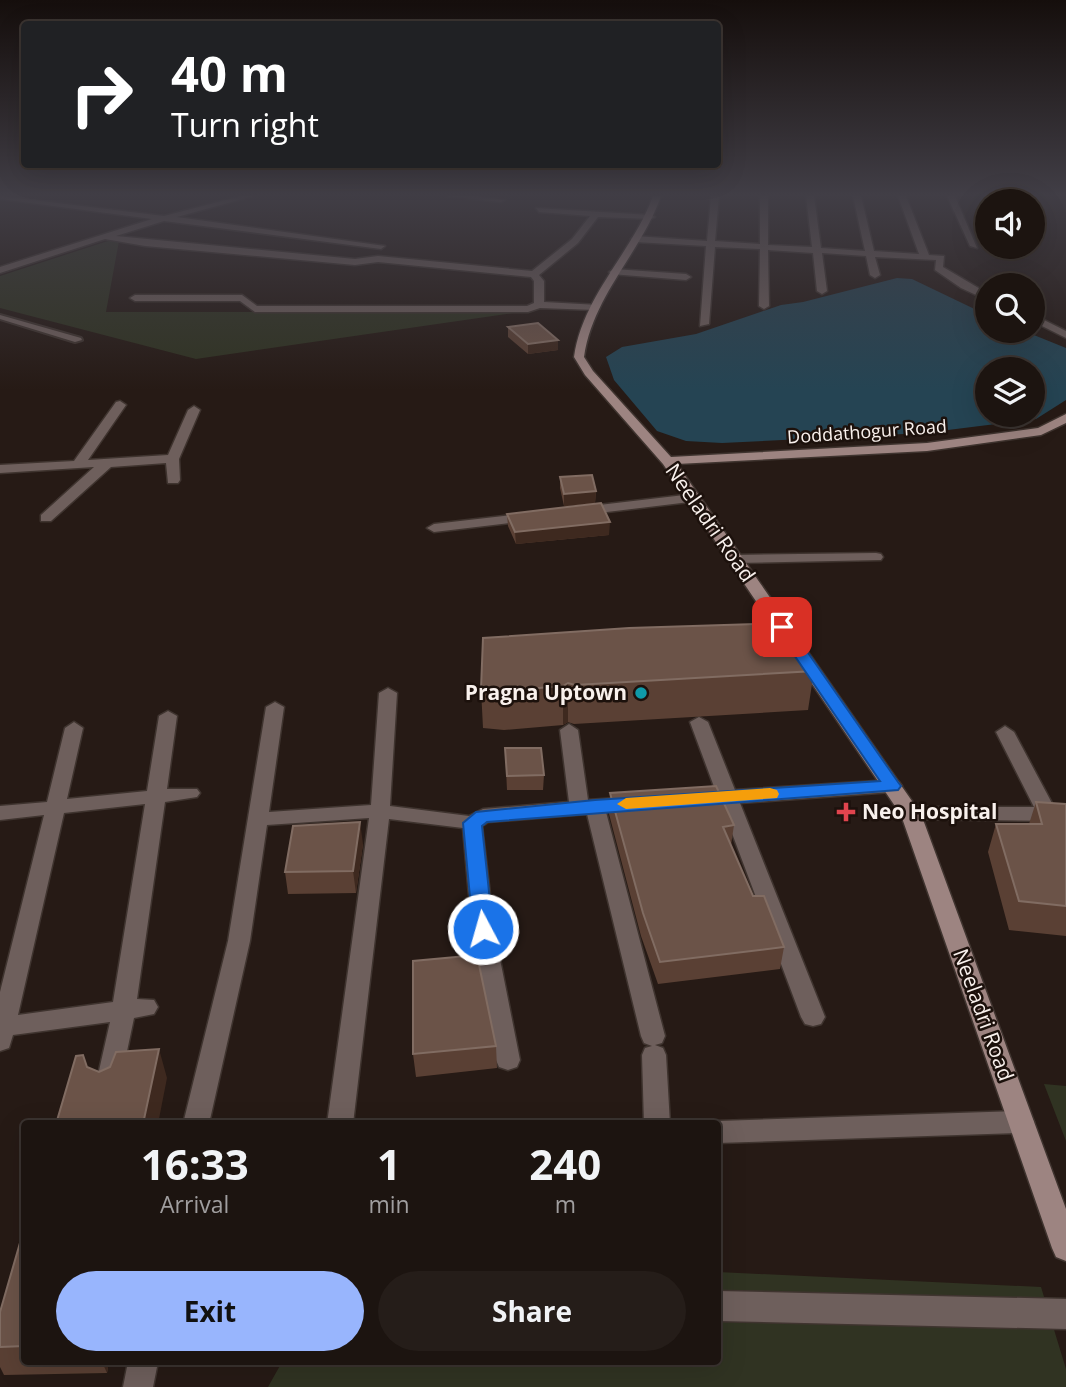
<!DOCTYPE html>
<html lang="en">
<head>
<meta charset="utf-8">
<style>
  :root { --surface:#1c1410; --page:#251d19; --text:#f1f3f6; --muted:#a09e9f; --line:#3a3330; --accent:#98b5fd }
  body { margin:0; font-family:"Open Sans",sans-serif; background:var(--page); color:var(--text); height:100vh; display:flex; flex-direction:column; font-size:26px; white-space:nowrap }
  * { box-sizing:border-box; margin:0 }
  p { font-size:23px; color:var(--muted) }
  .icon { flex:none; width:38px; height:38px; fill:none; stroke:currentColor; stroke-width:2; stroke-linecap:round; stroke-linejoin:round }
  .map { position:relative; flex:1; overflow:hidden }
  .panel { position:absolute; left:21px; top:1120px; width:700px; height:245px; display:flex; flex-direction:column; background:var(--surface); border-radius:7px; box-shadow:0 7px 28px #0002,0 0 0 2px var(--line) }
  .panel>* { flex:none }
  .hud { position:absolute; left:21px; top:21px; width:700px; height:147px; border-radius:7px; box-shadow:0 7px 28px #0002,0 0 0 2px var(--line); background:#202124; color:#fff; overflow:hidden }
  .buttons { position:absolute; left:975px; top:189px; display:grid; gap:14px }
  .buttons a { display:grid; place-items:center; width:70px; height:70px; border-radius:50%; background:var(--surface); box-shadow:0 7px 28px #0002,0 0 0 2px var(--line); font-size:35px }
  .pin { position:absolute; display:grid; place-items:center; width:60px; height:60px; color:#fff; margin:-30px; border-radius:14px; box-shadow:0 4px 10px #0006 }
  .me { position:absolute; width:77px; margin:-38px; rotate:354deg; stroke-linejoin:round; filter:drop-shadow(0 0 5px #0008) }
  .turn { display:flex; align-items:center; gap:24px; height:147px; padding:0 35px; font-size:32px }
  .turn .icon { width:91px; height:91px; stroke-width:2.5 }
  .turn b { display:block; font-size:49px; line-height:60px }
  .eta { display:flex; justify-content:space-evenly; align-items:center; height:119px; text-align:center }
  .eta b { font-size:42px; font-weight:700; line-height:49px }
  .button { display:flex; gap:14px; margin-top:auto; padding:14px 35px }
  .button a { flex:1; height:80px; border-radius:42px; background:var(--accent); color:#111; font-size:28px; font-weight:700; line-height:80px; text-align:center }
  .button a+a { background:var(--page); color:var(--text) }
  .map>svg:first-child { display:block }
</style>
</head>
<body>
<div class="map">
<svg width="1066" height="1387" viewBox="0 0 1066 1387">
  <rect width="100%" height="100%" fill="#261a15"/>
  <path fill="#303322" d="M111 240 119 241 106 312H520L196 359 0 308V276Z
    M1044 1084 1066 1086V1141Z
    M718 1272 1041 1287 1066 1369V1387H268L282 1362H718Z"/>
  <path fill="#254453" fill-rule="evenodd" d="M897 278 912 279 987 315V331H1024L1066 348V400L1036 419 924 433 722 443 686 441 657 431 614 380 606 357 622 347 696 334 781 305 803 302ZM987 369H1032V415H987Z"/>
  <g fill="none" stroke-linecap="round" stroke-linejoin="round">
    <g stroke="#3f342f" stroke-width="4">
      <path id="lane" d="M0 315 81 338 82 340 75 342 0 319Z"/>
    </g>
    <g stroke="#3f342f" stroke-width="3">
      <path id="street" d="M0 196 164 216 241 196H253L177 217 385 246 381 249 164 221 116 236 355 259 378 256 532 271 572 239 590 216 539 212 536 208 651 215 655 217 651 219 598 217 578 243 539 275 544 281V302L599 305V309L595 310 540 308 528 312H255L240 301H135L130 298 135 295H242L257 306H527L534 303V281L531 277 378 262 355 265 145 246 105 239 0 273V267L152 219 0 199Z
        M446 196H475L505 200 501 202Z
        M711 196H719L715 241 760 244V196H768V245L812 247 806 196H814L821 248 865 251 853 196H861L874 251 919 254 898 196H906L929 255 944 256 943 267 987 293V300L961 288 935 270 936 260 875 257 880 275 875 278 870 275 866 256 822 253 827 291 822 294 817 291 813 253 768 250 769 306 764 309 759 306 760 249 715 247 709 324 700 326 706 246 635 242 631 239 635 236 707 241Z
        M947 196H955L977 248 970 246Z
        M614 269 686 274 691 277 686 280 611 274 609 272Z
        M1032 314 1066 331V338L1032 321Z
        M120 401 126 405 88 460 168 455 188 410 194 406 200 410 179 459 180 480 178 483H168L166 463 111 467 51 521H41V515L94 467 0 473V465L74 461 116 402Z
        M693 494 698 495V501L582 515 575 511 582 507Z
        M530 513 535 514V520L434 532 427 528 434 524Z
        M876 553 881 554 883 557 881 560 735 563 728 559 735 555Z
        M388 688 397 693 390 806 469 816 483 809 569 802 560 730 569 724 578 730 588 800 633 797 640 798 643 803 640 808 606 812 665 1036 662 1043 655 1045 663 1048 666 1055 670 1124H644L642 1055 645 1048 652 1046 644 1043 641 1036 587 814 488 822 482 826 494 929 520 1060 517 1067 508 1070 499 1067 496 1060 472 929 463 828 389 819 353 1124H327L369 818 267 825 250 941 209 1124H183L228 941 266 707 275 702 284 707 269 812 371 805 379 693Z
        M168 711 177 716 167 789H197L200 793 197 797 165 802 137 999 154 1000 158 1007 154 1014 134 1018 122 1075 119 1082 110 1085 101 1082 98 1075 110 1022 13 1035 9 1048 0 1051V992L44 815 0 820V806L47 802 65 728 74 722 83 728 67 799 147 791 159 716ZM145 804 113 1002 18 1015 64 813Z
        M699 717 708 722 735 790 892 780 899 782 902 786 899 790 892 792 740 803 825 1017 821 1024 813 1026 805 1024 801 1017 721 804H693L690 799 693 794 716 792 690 722Z
        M1005 726 1014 732 1054 807H1066V821L904 819 901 814 904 809 911 807H1034L996 732Z
        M1021 1111 1030 1114 1034 1122 1030 1130 1021 1133 718 1143V1124H710L718 1121Z
        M718 1291 1066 1299V1329L718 1321Z
        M128 1362H158L153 1387H123Z"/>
    </g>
    <g stroke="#3f342f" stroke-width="3">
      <path id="secondary" d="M653 196H661C641 253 593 295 584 357L593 371 671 457 927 443 1038 428 1066 414V423L1041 435 927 451 677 464 921 814 1066 1209V1261L1056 1257 1052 1248 901 815 663 464 585 375 574 357C583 295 632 253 653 196Z"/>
    </g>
    <use href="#lane" fill="#6e5f5c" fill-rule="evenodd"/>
    <use href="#street" fill="#6e5f5c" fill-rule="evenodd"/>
    <use href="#secondary" fill="#9d8481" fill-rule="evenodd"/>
  </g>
  <path fill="#5a4034" d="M508 327 558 340V350L528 354 508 337Z
    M560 477 596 491 595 503 564 506 560 488Z
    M507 514 609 535 516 544 508 526Z
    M483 638 814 671 808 710 574 724 568 722 563 725 504 730 483 728 481 689Z
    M505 748 544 775 543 790H507Z
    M610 793 734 825 731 845 753 896 784 947 780 969 658 984 641 936 609 814Z
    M1036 802 1066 804V936L1009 930 988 852 996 824H1029Z
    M363 844 356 893 288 894 285 872Z
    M496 1046 497 1068 416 1077 413 1054Z
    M24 1229V1362H109L107 1373 4 1375 0 1367V1312Z"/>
  <path fill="#3e291f" d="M558 340V350L528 354V344Z
    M596 491 595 503 564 506V494Z
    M610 522 609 535 516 544 515 532Z
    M568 683V722L563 725V686Z
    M360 822 363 844 356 893 353 871Z
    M159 1049 167 1078 158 1124H143Z
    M102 1362H109L107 1373Z"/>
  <path fill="#6b5348" stroke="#816c62" stroke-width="2" d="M538 323 558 340 528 344 508 327Z
    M592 475 596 491 564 494 560 477Z
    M601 503 610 522 515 532 507 514Z
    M787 623 814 671 575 685 568 683 563 686 503 691 481 689 483 638 629 628Z
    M505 748H541L544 775 507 776Z
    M716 786 734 825 723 827 753 896H764L784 947 660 962 643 913 610 793Z
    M1036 802 1066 804V906L1019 901 996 824H1042Z
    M360 822 353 871 285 872 293 826Z
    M477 955 496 1046 413 1054V961Z
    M159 1049 143 1124H56L76 1056 83 1055 87 1067 99 1072 110 1067 116 1052Z
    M24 1229V1346L0 1347V1312Z"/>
  <linearGradient id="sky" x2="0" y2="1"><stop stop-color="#150e0c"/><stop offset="0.5" stop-color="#413e46"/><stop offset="1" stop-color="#413e46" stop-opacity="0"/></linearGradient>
  <rect width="1066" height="390" fill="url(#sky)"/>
  <path fill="#1a73e8" stroke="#114b97" stroke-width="2" d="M782 623 788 624 898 782 901 786 898 790 487 822 482 826 493 929 490 935 483 937 476 935 473 929 463 823 476 812 595 800 880 781 775 627Z"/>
  <path fill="#f59e0b" d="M770 788 777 790 779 794 777 798 626 809 617 804 626 798Z"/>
  <circle fill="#0f9aa8" stroke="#1c110c" stroke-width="2.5" cx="641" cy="693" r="7"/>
  <path fill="#e0444e" stroke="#1c110c" stroke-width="2.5" d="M842.5 801.5h7v7h7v7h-7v7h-7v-7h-7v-7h7z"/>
  <g text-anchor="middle" stroke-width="5" stroke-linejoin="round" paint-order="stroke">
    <g font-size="18" fill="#f9f1ed" stroke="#1c110c">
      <text transform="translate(867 432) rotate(-4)" y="6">Doddathogur Road</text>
    </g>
    <g font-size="21" fill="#f9f1ed" stroke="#1c110c">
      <text transform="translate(710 523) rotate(55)" y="7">Neeladri Road</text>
      <text transform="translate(983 1015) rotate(70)" y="7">Neeladri Road</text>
    </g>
    <g font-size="21" font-weight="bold" fill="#f9f1ed" stroke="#1c110c" text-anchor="end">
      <text x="627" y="700">Pragna Uptown</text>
      <text x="862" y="819" text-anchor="start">Neo Hospital</text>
    </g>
  </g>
</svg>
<div class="buttons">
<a><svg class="icon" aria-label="sound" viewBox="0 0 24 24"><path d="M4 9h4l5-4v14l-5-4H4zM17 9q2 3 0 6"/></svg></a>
<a><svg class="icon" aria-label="search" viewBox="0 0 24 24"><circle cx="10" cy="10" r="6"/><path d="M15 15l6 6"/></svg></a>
<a><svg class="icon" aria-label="layers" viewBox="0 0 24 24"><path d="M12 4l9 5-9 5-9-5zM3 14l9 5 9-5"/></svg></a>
</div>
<div class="pin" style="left:782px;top:627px;background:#d93025"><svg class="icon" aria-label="arrive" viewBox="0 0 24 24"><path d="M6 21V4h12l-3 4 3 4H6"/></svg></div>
<svg class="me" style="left:483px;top:929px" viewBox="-20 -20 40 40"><circle r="17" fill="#1a73e8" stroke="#fff" stroke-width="3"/><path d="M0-11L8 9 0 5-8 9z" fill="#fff"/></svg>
<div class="hud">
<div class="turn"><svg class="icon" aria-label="right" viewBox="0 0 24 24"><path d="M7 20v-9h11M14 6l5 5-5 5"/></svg><div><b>40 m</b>Turn right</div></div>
</div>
<section class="panel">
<div class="eta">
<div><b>16:33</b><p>Arrival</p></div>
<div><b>1</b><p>min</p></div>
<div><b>240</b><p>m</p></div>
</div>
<div class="button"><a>Exit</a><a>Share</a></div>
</section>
</div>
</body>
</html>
